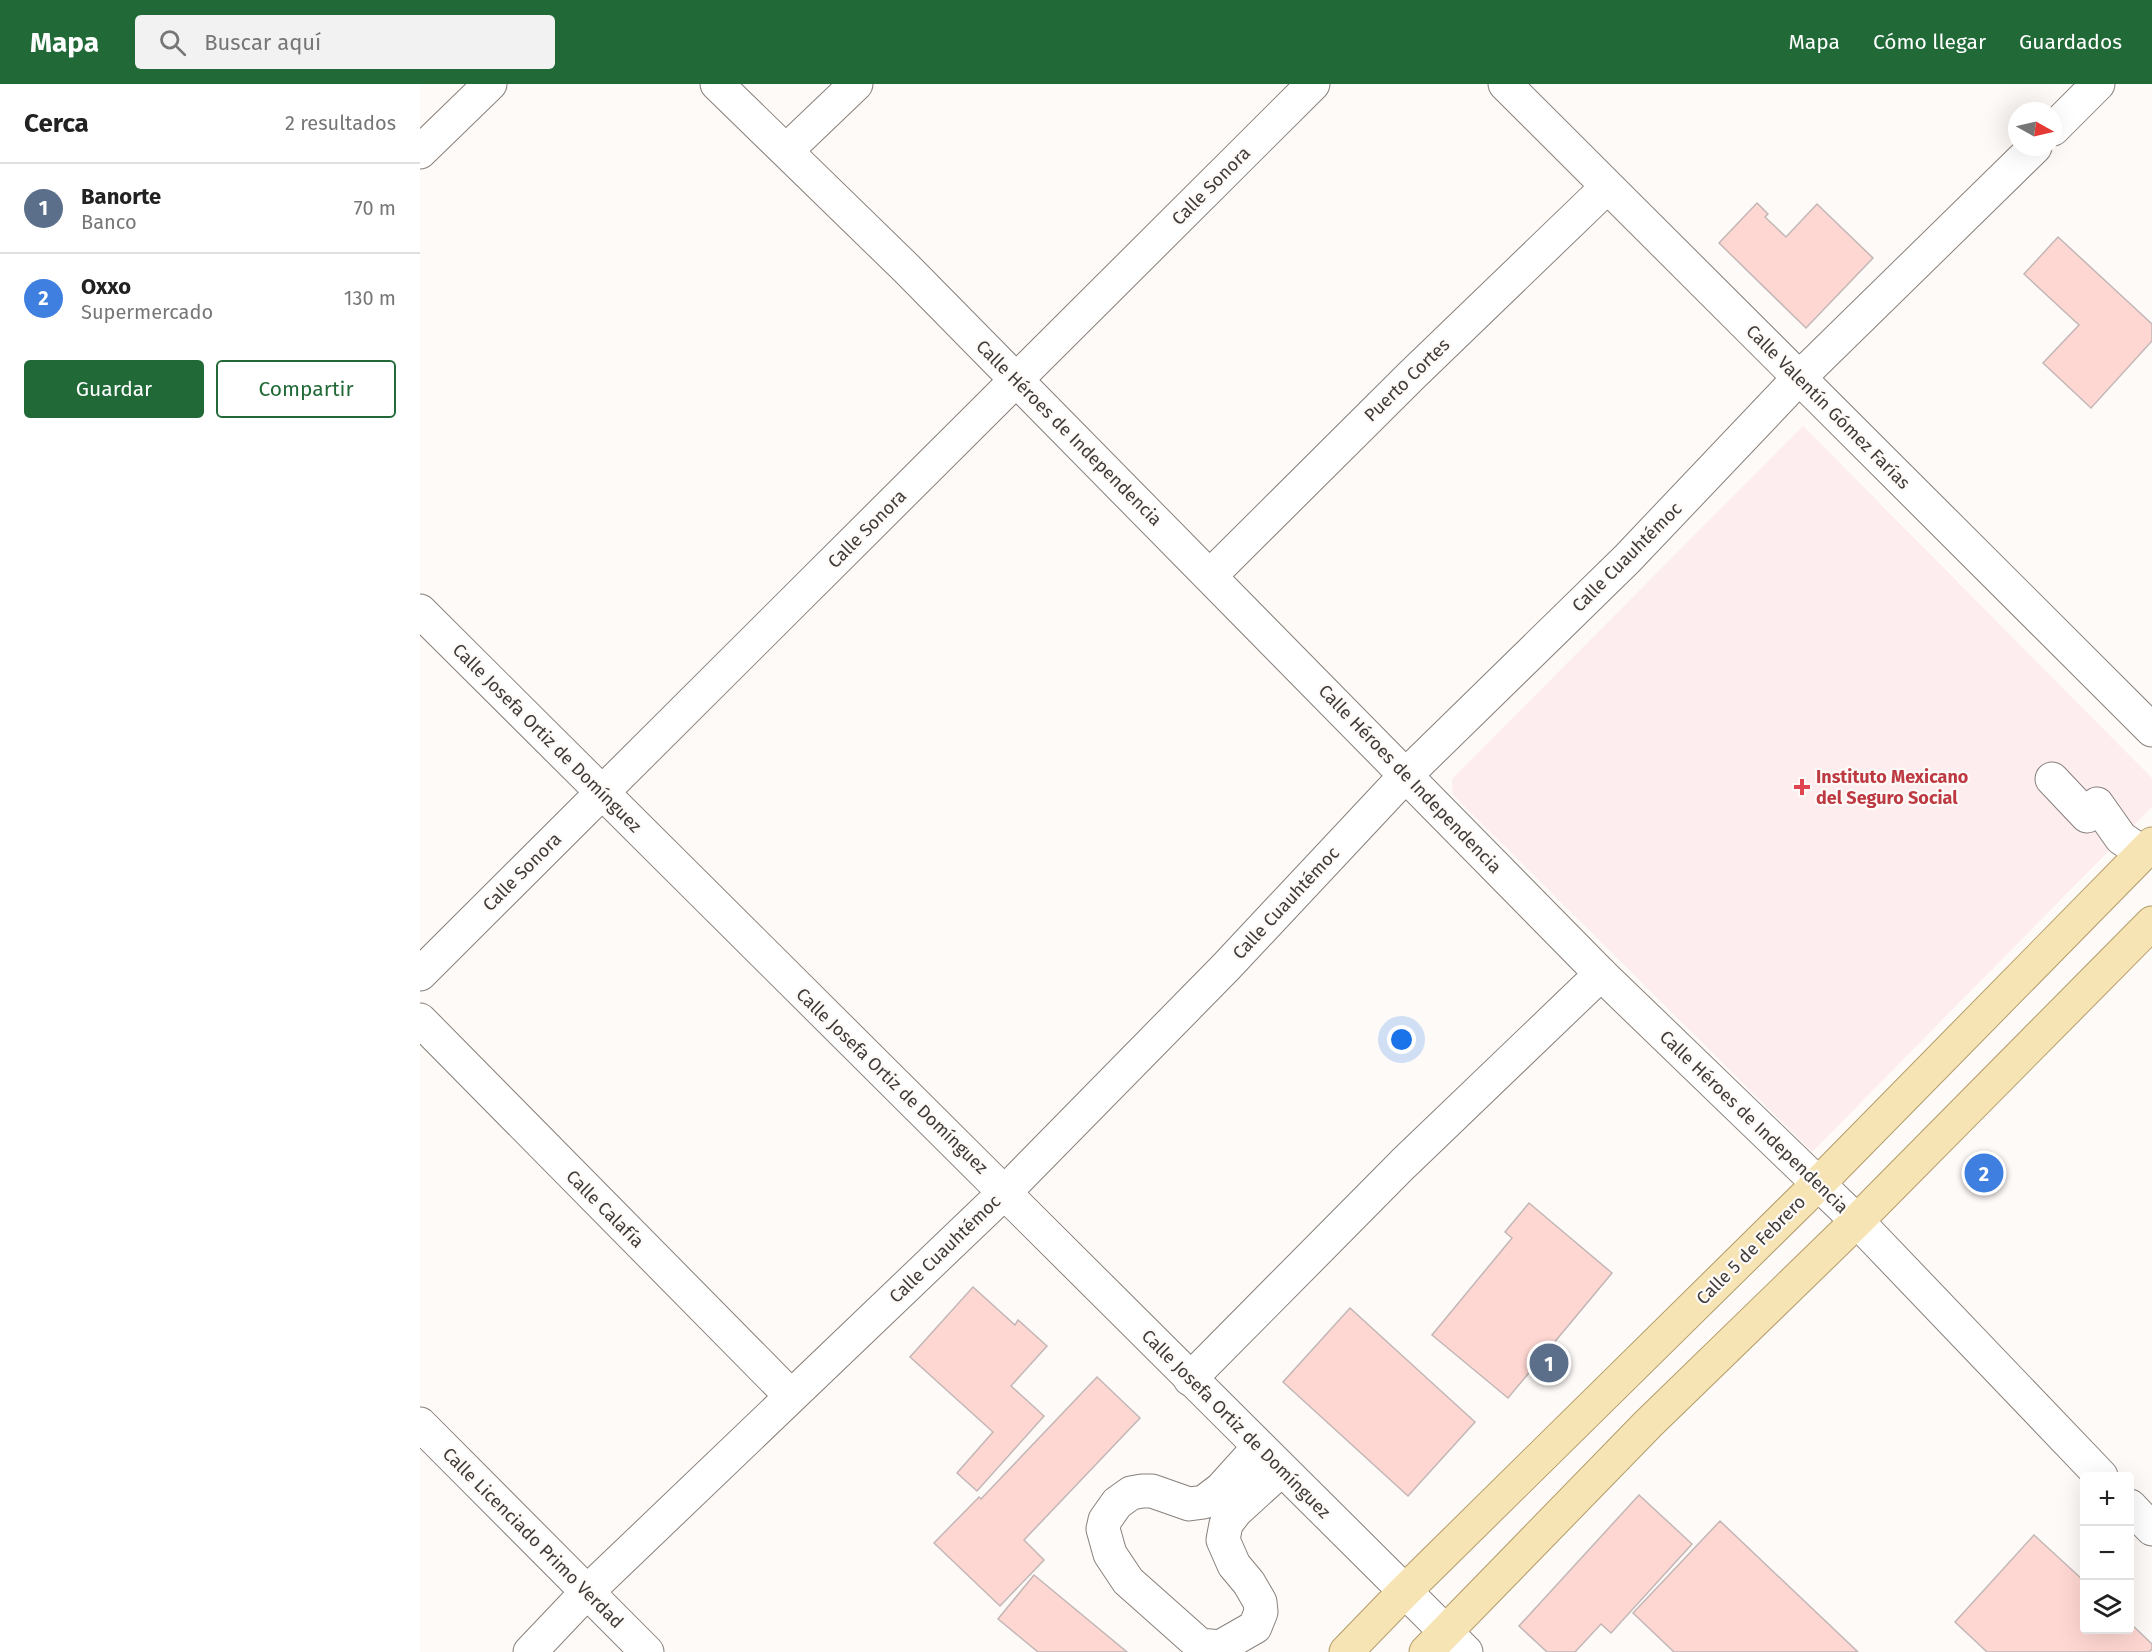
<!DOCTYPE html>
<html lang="es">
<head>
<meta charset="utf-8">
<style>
	:root { --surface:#fff; --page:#f2f2f2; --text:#222; --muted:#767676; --line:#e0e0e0; --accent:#216a38 }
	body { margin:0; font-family:"Fira Sans",sans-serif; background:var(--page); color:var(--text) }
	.controls { position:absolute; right:18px; bottom:18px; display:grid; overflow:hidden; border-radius:6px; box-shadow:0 6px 24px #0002 }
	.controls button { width:54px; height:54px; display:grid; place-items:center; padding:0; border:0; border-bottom:2px solid var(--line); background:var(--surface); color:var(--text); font:30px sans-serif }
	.compass { position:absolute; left:1588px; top:18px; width:54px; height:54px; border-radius:50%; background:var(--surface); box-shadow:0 6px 24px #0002; rotate:98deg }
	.you { position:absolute; left:982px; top:956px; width:21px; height:21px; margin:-15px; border:4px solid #fff; border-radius:50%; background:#1a73e8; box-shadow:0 0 0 9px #1a73e833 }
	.badge { display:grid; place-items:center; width:39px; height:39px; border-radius:50%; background:var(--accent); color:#fff; font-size:20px; font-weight:700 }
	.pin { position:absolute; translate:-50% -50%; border:3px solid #fff; box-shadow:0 2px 6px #0006 }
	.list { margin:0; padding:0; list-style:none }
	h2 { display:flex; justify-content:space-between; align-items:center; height:78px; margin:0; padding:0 24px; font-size:26px }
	h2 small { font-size:20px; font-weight:400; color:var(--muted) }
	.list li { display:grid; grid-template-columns:39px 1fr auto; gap:18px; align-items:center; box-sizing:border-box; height:90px; padding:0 24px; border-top:2px solid var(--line) }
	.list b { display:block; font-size:22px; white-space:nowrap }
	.list p { margin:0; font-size:20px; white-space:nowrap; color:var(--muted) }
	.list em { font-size:20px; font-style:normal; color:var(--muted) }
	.actions { display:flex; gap:12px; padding:18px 24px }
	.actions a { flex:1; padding:14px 0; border:2px solid var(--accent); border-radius:6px; text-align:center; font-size:21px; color:var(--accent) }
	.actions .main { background:var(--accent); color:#fff }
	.icon { flex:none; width:33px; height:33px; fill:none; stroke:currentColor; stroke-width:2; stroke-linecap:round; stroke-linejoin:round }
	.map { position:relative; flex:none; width:1732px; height:1568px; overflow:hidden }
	header { display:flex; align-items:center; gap:36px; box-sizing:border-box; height:84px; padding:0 30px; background:var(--accent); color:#fff }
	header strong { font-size:28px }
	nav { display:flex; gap:33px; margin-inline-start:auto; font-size:21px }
	.search { width:420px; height:54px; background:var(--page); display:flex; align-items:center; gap:15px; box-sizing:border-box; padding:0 21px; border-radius:6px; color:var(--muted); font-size:22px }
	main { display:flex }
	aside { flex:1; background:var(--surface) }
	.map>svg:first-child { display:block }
	.medical { fill:#fdedef }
	.building { fill:#ffd7d2; stroke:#c2b7b6; stroke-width:1.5 }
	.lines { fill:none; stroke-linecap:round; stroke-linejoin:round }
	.minor-casing { stroke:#88807b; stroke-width:35 }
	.major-casing { stroke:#b29d69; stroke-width:35 }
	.minor { stroke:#fff; stroke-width:33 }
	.major { stroke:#f7e4b5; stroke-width:33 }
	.health-dot { fill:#e0444e; stroke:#fefaf8; stroke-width:2 }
	.labels { text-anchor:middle; stroke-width:4.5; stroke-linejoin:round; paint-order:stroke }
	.street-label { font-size:18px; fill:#3e3b39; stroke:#fefaf8 }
	.health-label { font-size:18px; font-weight:bold; fill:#be3a42; stroke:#fefaf8; text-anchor:start }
</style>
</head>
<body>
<header>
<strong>Mapa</strong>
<div class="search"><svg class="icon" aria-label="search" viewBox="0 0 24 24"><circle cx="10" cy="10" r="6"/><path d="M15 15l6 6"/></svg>Buscar aquí</div>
<nav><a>Mapa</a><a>Cómo llegar</a><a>Guardados</a></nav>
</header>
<main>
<aside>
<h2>Cerca<small>2 resultados</small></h2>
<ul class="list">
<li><span class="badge" style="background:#5c6f8a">1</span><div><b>Banorte</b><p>Banco</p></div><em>70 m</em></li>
<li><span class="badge" style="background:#3f7fe0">2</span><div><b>Oxxo</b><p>Supermercado</p></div><em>130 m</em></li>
</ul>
<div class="actions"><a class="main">Guardar</a><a>Compartir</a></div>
</aside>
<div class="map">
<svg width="1732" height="1568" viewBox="0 0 1732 1568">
	<rect width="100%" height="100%" fill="#fefaf8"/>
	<!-- medical -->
	<path class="medical" d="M1383 342 1732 694V723L1392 1068 1033 711 1032 695Z"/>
	<!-- building -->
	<g class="building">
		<path d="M1337 119 1348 130 1345 133 1366 153 1397 120 1453 174 1386 244 1299 159Z"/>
		<path d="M1638 153 1732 240V257L1671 324 1623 279 1659 241 1604 190Z"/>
		<path d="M1109 1119 1192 1189 1088 1314 1012 1251 1092 1154 1085 1148Z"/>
		<path d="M553 1203 595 1241 598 1236 627 1262 591 1302 624 1332 557 1407 537 1389 573 1348 490 1273Z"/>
		<path d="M930 1224 1055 1338 988 1412 863 1298Z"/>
		<path d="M677 1293 720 1334 604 1456 624 1476 580 1522 514 1459 559 1413 561 1415Z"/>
		<path d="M1219 1411 1272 1460 1191 1549 1181 1540 1155 1568H1127L1099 1542Z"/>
		<path d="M1300 1437 1438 1568H1254L1213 1529Z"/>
		<path d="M1614 1451 1664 1497V1546H1710V1539L1732 1560V1565L1729 1568H1567L1535 1538Z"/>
		<path d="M614 1491 707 1568H618L578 1535Z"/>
	</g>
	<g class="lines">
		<defs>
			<g id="minor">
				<path d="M297 0 487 185 1181 890 1437 1137 1681 1392"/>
				<path d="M1085 0 1732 646"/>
				<path d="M1633 45 1678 0"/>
				<path d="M367 66 436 0"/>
				<path d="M0 68 70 0"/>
				<path d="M791 491 991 292 1187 103"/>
				<path d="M0 527 1046 1568"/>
				<path d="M1632 695 1667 732 1677 720 1701 754 1723 769"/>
				<path d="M0 890 893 0"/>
				<path d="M0 936 371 1312"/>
				<path d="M770 1295 983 1080 1181 890"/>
				<path d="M0 1340 227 1568"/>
				<path d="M839 1363 801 1405 784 1418 769 1420 732 1407H722L711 1409 697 1419 685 1436 683 1445 690 1470 708 1497 780 1561 800 1563 835 1543 841 1528 840 1518 829 1499 814 1481 803 1456 806 1440 816 1427 861 1386"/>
				<path d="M1710 1422 1732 1445"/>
				<path d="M110 1568 167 1508 585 1108 806 883 986 691 1207 475 1379 294 1615 63"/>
			</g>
			<g id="major">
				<path d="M926 1568 984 1508 1399 1099 1732 760"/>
				<path d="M1006 1568 1228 1340 1437 1137 1732 839"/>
			</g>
		</defs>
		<!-- minor casing -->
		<use href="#minor" class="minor-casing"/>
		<!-- major casing -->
		<use href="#major" class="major-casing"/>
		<!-- minor -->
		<use href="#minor" class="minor"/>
		<!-- major -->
		<use href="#major" class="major"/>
	</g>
	<!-- markers -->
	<path class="health-dot" d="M1379 694h6v6h6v6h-6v6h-6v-6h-6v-6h6z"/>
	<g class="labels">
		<!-- street labels -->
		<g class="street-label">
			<text transform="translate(791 102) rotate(-45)" y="6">Calle Sonora</text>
			<text transform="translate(987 296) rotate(-44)" y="6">Puerto Cortes</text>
			<text transform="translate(1408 323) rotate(45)" y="6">Calle Valentín Gómez Farías</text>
			<text transform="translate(649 349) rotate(45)" y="6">Calle Héroes de Independencia</text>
			<text transform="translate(447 445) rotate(-45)" y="6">Calle Sonora</text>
			<text transform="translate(1207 473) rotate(-45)" y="6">Calle Cuauhtémoc</text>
			<text transform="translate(127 654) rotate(45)" y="6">Calle Josefa Ortiz de Domínguez</text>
			<text transform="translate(990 695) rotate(46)" y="6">Calle Héroes de Independencia</text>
			<text transform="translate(102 788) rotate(-45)" y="6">Calle Sonora</text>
			<text transform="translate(866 819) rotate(-47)" y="6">Calle Cuauhtémoc</text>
			<text transform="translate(472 997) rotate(44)" y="6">Calle Josefa Ortiz de Domínguez</text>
			<text transform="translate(1334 1038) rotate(44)" y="6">Calle Héroes de Independencia</text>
			<text transform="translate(185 1125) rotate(45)" y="6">Calle Calafía</text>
			<text transform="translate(525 1165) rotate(-44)" y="6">Calle Cuauhtémoc</text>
			<text transform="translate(1331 1166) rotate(-45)" y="6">Calle 5 de Febrero</text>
			<text transform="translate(816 1340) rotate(45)" y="6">Calle Josefa Ortiz de Domínguez</text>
			<text transform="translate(113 1454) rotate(45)" y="6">Calle Licenciado Primo Verdad</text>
		</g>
		<!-- health labels -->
		<g class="health-label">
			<text x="1396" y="699">Instituto Mexicano<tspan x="1396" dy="21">del Seguro Social</tspan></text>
		</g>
	</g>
</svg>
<div class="controls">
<button>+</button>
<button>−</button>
<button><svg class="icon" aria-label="layers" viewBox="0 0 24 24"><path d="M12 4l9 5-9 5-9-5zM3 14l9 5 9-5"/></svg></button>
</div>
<svg class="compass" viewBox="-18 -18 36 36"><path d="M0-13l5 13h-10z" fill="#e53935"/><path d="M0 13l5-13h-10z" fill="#767676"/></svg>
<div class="you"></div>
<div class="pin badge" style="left:1129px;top:1279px;background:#5c6f8a">1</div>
<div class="pin badge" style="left:1564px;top:1089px;background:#3f7fe0">2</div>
</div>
</main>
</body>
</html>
